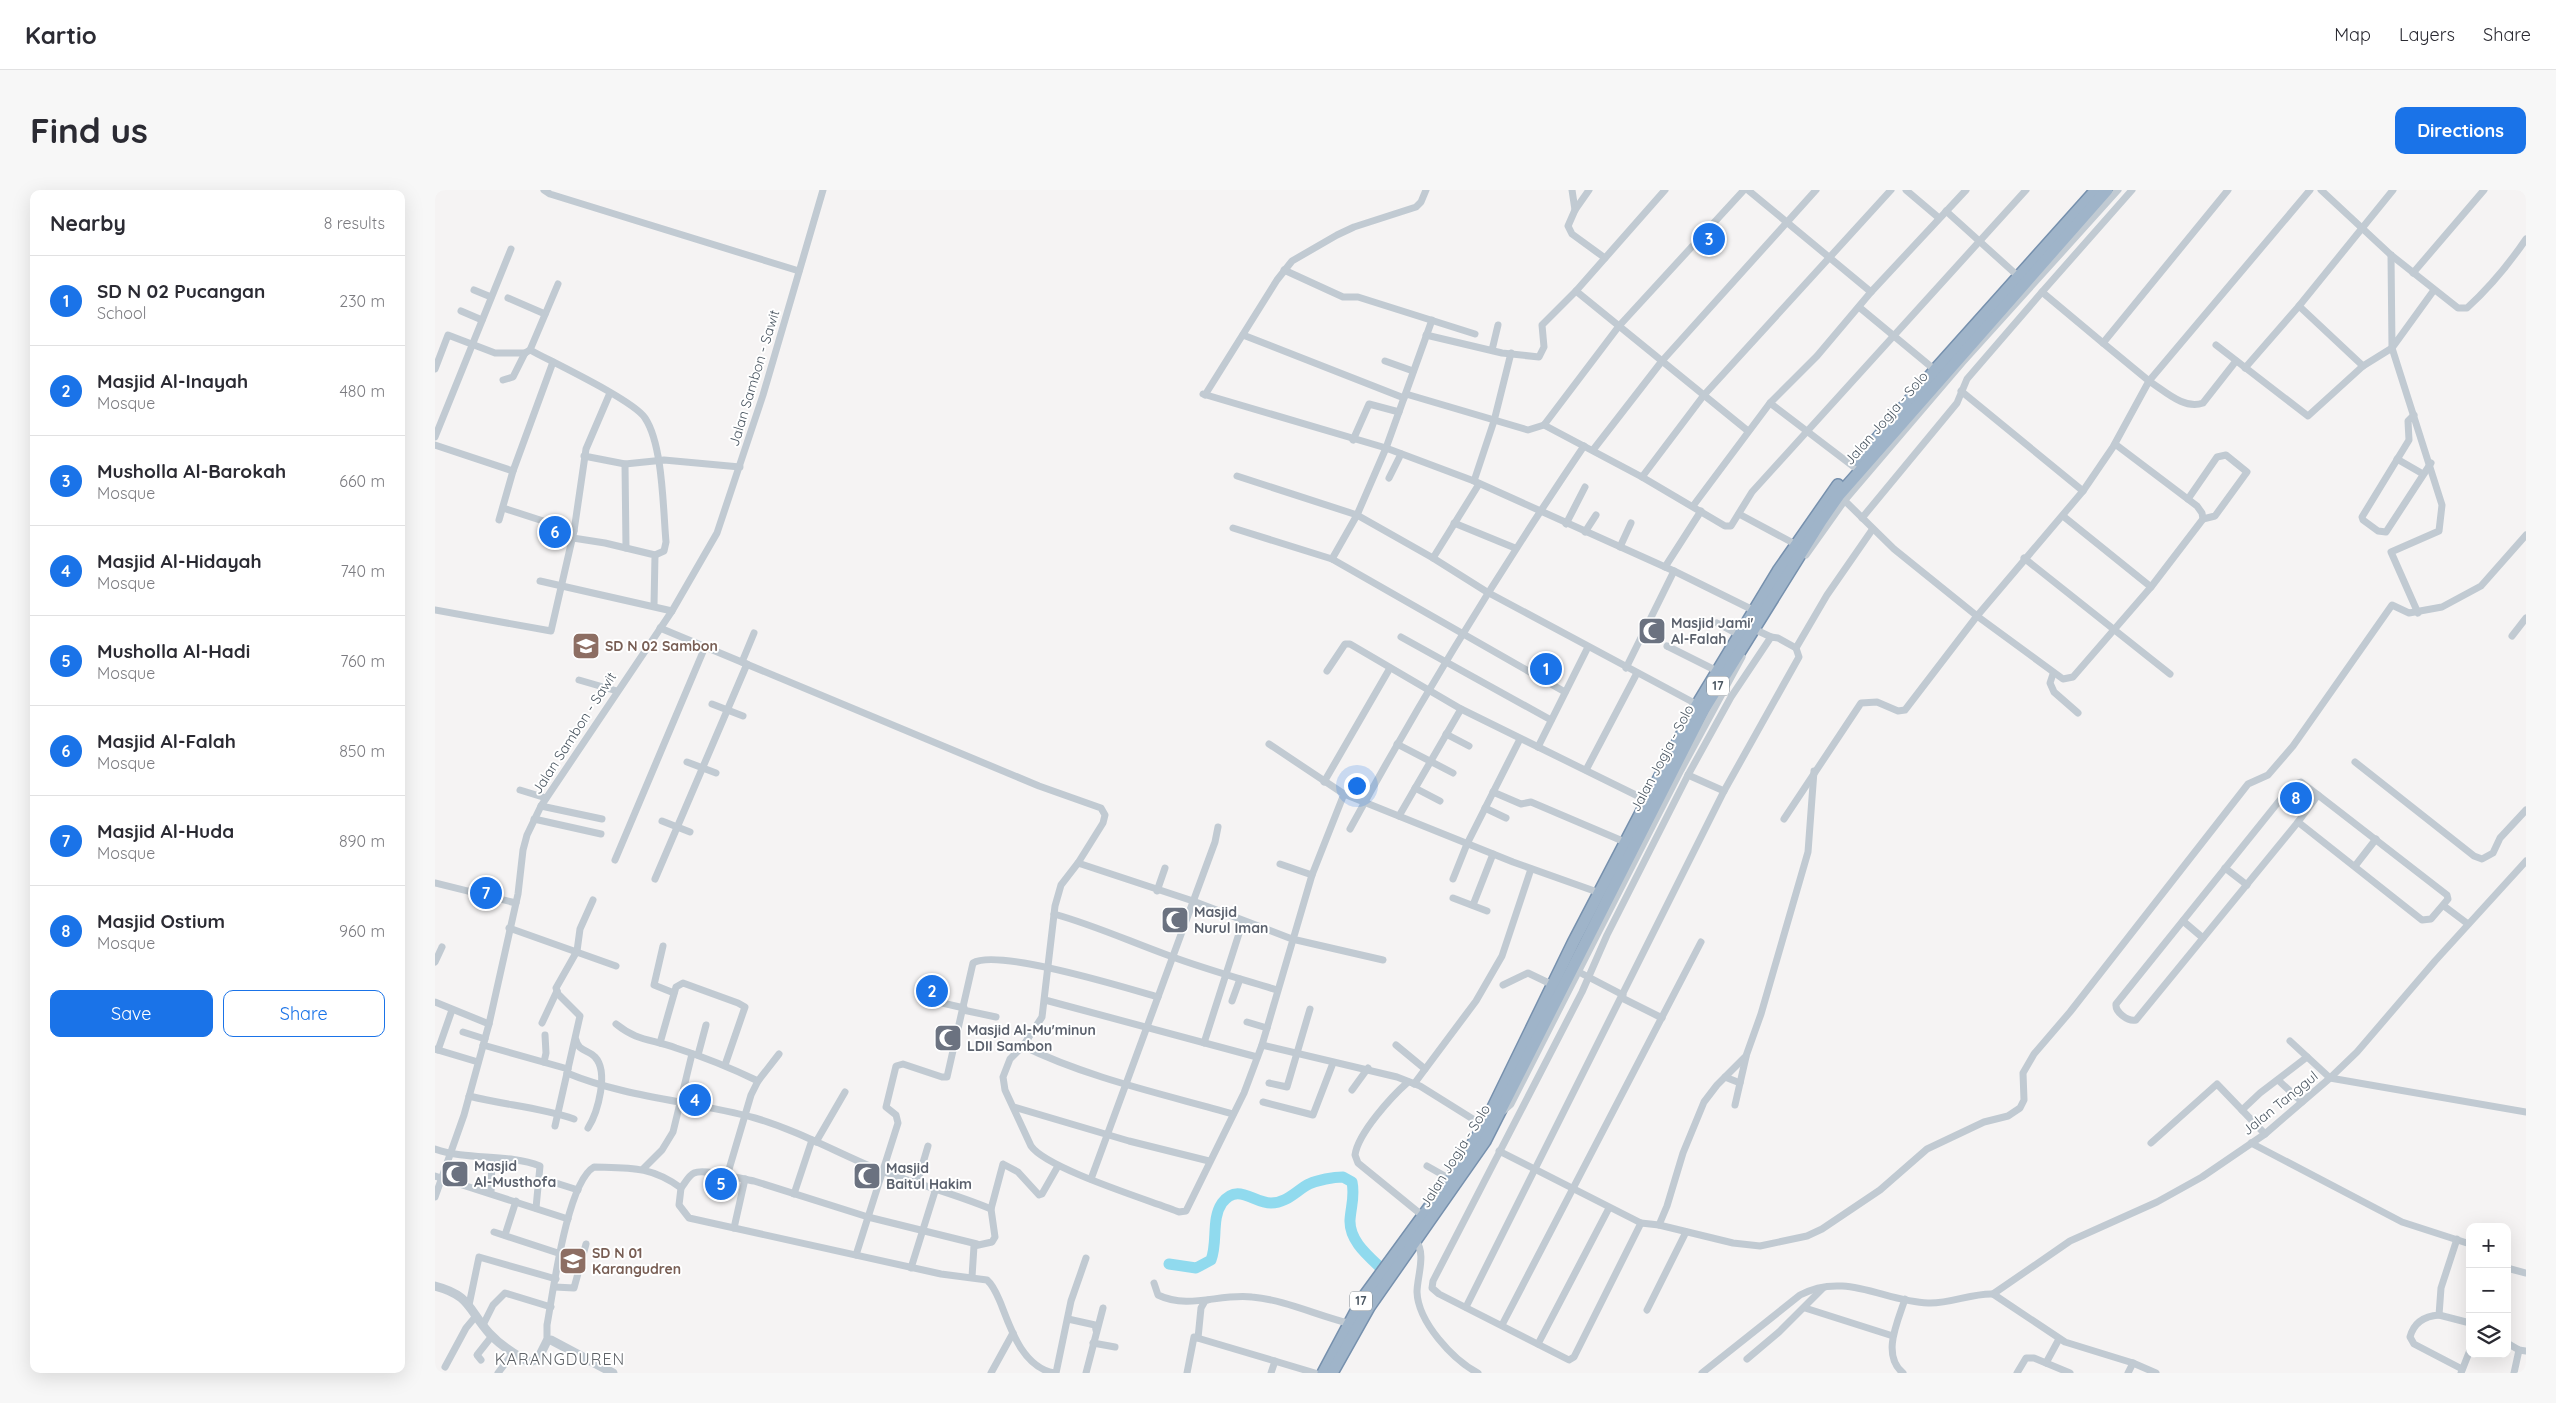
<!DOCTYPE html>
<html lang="en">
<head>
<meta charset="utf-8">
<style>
	:root { --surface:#fff; --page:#f7f7f7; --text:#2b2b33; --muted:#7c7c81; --line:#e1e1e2; --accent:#1a73e8 }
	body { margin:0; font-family:Quicksand,sans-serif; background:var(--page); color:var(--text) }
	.controls { position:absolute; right:15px; bottom:15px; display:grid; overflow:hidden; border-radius:10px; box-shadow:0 5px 20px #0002 }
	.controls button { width:45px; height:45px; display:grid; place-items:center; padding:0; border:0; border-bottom:1px solid var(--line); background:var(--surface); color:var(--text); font:25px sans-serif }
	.you { position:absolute; left:921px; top:595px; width:18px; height:18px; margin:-12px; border:4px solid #fff; border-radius:50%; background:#1a73e8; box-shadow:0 0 0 8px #1a73e833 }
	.badge { display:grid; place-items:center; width:32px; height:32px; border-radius:50%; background:var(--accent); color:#fff; font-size:16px; font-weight:700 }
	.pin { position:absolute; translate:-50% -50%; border:2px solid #fff; box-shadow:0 1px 5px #0006 }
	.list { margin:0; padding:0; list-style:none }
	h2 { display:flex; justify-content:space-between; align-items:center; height:65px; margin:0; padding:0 20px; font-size:21px }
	h2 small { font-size:16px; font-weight:400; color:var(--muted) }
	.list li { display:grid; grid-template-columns:32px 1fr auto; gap:15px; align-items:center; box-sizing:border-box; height:90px; padding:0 20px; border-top:1px solid var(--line) }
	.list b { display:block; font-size:19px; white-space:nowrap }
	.list p { margin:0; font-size:16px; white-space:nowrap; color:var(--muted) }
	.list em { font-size:16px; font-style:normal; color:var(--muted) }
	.actions { display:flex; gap:10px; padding:15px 20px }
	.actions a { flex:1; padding:11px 0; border:1px solid var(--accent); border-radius:10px; text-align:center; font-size:18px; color:var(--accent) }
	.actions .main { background:var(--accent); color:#fff }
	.icon { flex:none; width:28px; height:28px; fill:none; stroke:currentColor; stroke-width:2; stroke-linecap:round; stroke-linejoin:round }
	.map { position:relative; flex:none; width:2091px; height:1183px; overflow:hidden; border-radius:10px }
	header { display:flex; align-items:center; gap:30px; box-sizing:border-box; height:70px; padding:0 25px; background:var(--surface); border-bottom:1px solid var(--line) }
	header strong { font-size:24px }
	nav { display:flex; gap:28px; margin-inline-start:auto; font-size:18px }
	.intro { display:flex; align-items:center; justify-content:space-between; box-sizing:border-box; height:120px; padding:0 30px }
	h1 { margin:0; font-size:35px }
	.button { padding:12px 22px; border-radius:10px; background:var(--accent); color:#fff; font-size:18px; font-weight:700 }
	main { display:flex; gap:30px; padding:0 30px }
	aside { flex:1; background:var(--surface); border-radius:10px; box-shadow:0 5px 20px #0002 }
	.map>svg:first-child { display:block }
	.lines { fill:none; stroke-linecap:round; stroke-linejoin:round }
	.river { stroke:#90daee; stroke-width:11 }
	.trunk-casing { stroke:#7690ad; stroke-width:14 }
	.minor { stroke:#c1cad2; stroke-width:7 }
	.tertiary { stroke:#c1cad2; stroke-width:9 }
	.trunk { stroke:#9fb4c9; stroke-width:11 }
	.labels { text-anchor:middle; stroke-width:4; stroke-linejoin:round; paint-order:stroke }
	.shield { fill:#fff; stroke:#808990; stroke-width:1 }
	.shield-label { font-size:12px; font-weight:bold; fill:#4a5661 }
	.street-label { font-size:14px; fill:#4a5661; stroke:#fff }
	.worship-label { font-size:14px; font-weight:bold; fill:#5b616d; stroke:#fff; text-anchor:start }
	.education-label { font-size:14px; font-weight:bold; fill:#785e54; stroke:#fff; text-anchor:start }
	.quarter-label { font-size:16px; letter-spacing:1px; fill:#5f6368; stroke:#fff }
</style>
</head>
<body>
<header>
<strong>Kartio</strong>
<nav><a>Map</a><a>Layers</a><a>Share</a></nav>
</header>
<div class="intro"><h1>Find us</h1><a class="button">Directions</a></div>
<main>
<aside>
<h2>Nearby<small>8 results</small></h2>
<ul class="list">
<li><span class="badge">1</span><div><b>SD N 02 Pucangan</b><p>School</p></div><em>230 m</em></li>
<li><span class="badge">2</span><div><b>Masjid Al-Inayah</b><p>Mosque</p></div><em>480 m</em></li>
<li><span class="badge">3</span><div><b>Musholla Al-Barokah</b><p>Mosque</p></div><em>660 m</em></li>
<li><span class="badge">4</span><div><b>Masjid Al-Hidayah</b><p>Mosque</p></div><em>740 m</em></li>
<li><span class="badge">5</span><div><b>Musholla Al-Hadi</b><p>Mosque</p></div><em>760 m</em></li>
<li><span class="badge">6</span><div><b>Masjid Al-Falah</b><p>Mosque</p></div><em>850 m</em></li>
<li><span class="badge">7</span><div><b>Masjid Al-Huda</b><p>Mosque</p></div><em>890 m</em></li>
<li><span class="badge">8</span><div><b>Masjid Ostium</b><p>Mosque</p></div><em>960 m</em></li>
</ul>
<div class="actions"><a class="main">Save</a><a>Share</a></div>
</aside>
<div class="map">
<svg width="2091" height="1183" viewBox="0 0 2091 1183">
	<rect width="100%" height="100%" fill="#f5f3f3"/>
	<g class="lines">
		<!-- river -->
		<path class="river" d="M734 1074 761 1078 776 1070C783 1052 776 1029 787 1013 803 992 818 1013 836 1013 852 1013 862 1000 874 994 883 990 898 987 908 987L917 992C920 1006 916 1016 915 1030 914 1054 939 1070 954 1086"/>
		<defs>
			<g id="trunk">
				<path d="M1423 271 1500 180 1661 0"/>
				<path d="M888 1183 928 1108 1015 989 1049 936 1138 753 1262 515 1343 381 1403 295"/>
				<path d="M897 1183 934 1117 1050 951 1269 519 1386 331 1404 305 1672 0"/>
			</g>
		</defs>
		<!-- trunk casing -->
		<use href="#trunk" class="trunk-casing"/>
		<!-- minor -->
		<g class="minor">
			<path d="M109 0 115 4 364 81"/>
			<path d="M1137 0 1140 20"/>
			<path d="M1154 0 1140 20 1133 36 1137 44 1170 68"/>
			<path d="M1313 0 1436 102"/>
			<path d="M1471 0 1504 28"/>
			<path d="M1886 0 1956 65 2023 118H2032C2054 98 2074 74 2091 49"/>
			<path d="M1511 21 1584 87"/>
			<path d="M1956 65 1957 158 1999 100"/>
			<path d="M849 80 908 107H923L1040 144"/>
			<path d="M1978 83 2049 0"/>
			<path d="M39 100 56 107"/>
			<path d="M1141 101 1313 241"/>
			<path d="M73 108 110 124"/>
			<path d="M1864 116 1928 176"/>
			<path d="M1424 117 1500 180"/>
			<path d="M26 121 47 130"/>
			<path d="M808 145 969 208"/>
			<path d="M991 145 1067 163 1104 167 1109 157 1107 135 1141 101 1230 0"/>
			<path d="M1668 153 1607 102 1697 0"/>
			<path d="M1781 155 1873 226 1928 176 1957 158 2007 315 2004 341 1956 362 1983 423"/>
			<path d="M95 160C117 172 198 210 210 228 228 255 228 319 231 352L229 361 220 365"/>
			<path d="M1057 160 1063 135"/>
			<path d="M950 171 978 181"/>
			<path d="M1801 171 1768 213C1749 220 1730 201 1714 191L1875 0"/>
			<path d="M1810 178 1864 116 1958 0"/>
			<path d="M0 179 13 145 60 163H90"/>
			<path d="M68 190 78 187 90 163 95 160 123 94"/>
			<path d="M768 204 951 258 1039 291 1239 381 1318 420"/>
			<path d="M971 204 1093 240 1109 235 1184 136 1309 0"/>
			<path d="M770 205 842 90 857 71 902 45 919 37 981 17 986 12 991 0"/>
			<path d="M1335 213 1419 277"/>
			<path d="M1979 225 1973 231 1974 250 1927 327 1928 330 1943 341 1951 342 1996 273"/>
			<path d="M1109 235 1207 287 1290 336H1296L1317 302 1591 0"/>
			<path d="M0 247 76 59"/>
			<path d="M918 250 934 214 964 222"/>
			<path d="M0 255 78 281"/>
			<path d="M1158 260 1227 171 1381 0"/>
			<path d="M149 266 190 274 229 270 305 277"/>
			<path d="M1962 269 1988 284"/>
			<path d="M190 274 191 358"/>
			<path d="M802 286 922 325 998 368 1052 402 1265 516"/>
			<path d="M1207 287 1269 205 1456 0"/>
			<path d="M954 288 966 264"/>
			<path d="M1039 291 1059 231 1076 163"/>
			<path d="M1648 301 1678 257 1714 191 1668 153 1793 0"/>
			<path d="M1407 308 1459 359 1542 426 1648 301 1526 201"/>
			<path d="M1753 309 1782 267 1791 265 1812 282 1780 326 1768 329"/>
			<path d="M1258 316 1335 213 1382 166 1436 102 1531 0"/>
			<path d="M68 318 139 341"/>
			<path d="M1304 324 1360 354"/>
			<path d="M1628 326 1716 397"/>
			<path d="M1427 328 1522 213 1532 189 1607 102"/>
			<path d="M64 330 78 281 118 172"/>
			<path d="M1019 333 1080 358"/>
			<path d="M1131 334 1150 297"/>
			<path d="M798 338 897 369 1130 502"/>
			<path d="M1150 342 1161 325"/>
			<path d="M138 348 170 353 220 365 219 416"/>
			<path d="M1185 357 1196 333"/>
			<path d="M1371 365 1410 310 1527 173 1683 0"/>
			<path d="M998 368 1044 294"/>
			<path d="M1589 368 1735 484"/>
			<path d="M897 369 922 325 951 258 997 130"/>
			<path d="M1230 377 1266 321"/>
			<path d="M105 391 237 421"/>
			<path d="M0 420 116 441 139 341 151 259 175 203"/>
			<path d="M1282 433 1304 445"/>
			<path d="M225 438 604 596 666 618 670 625 668 633 643 673"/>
			<path d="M1319 439 1336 447"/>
			<path d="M2077 446 2091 428"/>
			<path d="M966 447 1116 530"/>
			<path d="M1232 456 1282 481"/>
			<path d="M307 472 319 443"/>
			<path d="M1191 478 1239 381"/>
			<path d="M892 481 910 454H915L1026 519 1215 612"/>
			<path d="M1618 484 1615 493 1619 502 1643 523"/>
			<path d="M144 490 182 501"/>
			<path d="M277 514 308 526"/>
			<path d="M1011 544 1034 556"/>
			<path d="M834 554 909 604 1078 672 1165 703"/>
			<path d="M962 554 1018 583"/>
			<path d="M1103 557 1153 457"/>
			<path d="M252 572 281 583"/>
			<path d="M1920 572 2039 666 2047 669 2058 663 2065 648 2091 620"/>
			<path d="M1151 580 1202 483"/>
			<path d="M1253 585 1289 601"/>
			<path d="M889 592 955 478"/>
			<path d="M980 598 1005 611"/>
			<path d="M85 600 111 608"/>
			<path d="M1058 602 1086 614 1096 612 1190 652"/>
			<path d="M909 604 877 685 827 855 809 903 751 1021 744 1022C714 1010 612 979 596 956L570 900 568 887 575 869 588 856 607 827 620 716 626 695 643 673 758 711 857 749 948 770"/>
			<path d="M1883 605 2012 705 2013 709 1996 729 1987 730 1863 632Z"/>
			<path d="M106 616 167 629"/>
			<path d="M1050 618 1071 628"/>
			<path d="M964 626 1026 519"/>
			<path d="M99 629 166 644"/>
			<path d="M1349 629 1426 513 1442 512 1463 521 1470 520 1542 426 1628 489 1638 487 1716 397 1768 329 1767 323 1762 316 1680 254"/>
			<path d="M227 631 255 642"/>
			<path d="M1863 632 1701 830C1693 832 1680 822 1681 814L1857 595 1866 592 1883 605"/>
			<path d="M915 639C987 507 1065 380 1149 256"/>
			<path d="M180 670 270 457"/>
			<path d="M845 674 877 685"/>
			<path d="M1920 676 1941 649"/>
			<path d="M1790 678 1812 695"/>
			<path d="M220 689 312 474"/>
			<path d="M1018 689 1032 654 1085 549"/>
			<path d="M0 693 81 713"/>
			<path d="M722 701 730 678"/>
			<path d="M1018 708 1052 721"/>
			<path d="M1038 715 1058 664"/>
			<path d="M2009 716 2033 734"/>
			<path d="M619 724C659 735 696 752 735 766 770 779 806 789 842 800"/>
			<path d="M1748 731 1768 748"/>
			<path d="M74 738 181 776"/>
			<path d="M228 756 219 795 239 803"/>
			<path d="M0 772 7 757"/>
			<path d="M1140 780 1188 805"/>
			<path d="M1068 795 1093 783 1118 795"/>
			<path d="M1187 808 1227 828"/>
			<path d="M490 809 529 818"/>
			<path d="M610 810 822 867"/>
			<path d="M797 811 805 789"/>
			<path d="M0 812 54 834"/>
			<path d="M528 820 561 827"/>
			<path d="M812 832 832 838"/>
			<path d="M107 833 122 801"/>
			<path d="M181 834C202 851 216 849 241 858 269 867 296 878 323 891"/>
			<path d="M28 842 50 849"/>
			<path d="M141 850C143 861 154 860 160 867 174 882 163 922 153 938"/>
			<path d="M1855 851 1895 888 2091 922"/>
			<path d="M225 853 241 797 248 793 303 813 310 817 290 875"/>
			<path d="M769 853 808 731"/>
			<path d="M48 855 133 879"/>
			<path d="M827 855 962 887 985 896 1049 936"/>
			<path d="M961 855 990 879"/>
			<path d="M588 856C653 888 728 904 798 924"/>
			<path d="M0 859 43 872"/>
			<path d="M3 860 17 820"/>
			<path d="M263 865 271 835"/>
			<path d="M109 872 111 863 110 845"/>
			<path d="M132 883C192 908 258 911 320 928 361 940 399 961 439 978 477 993 518 1003 556 1019"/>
			<path d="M1290 887 1305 893"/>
			<path d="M1843 890 1867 912"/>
			<path d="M973 892C957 906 923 943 920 965L923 973 988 1026"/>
			<path d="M834 893 852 897 875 819"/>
			<path d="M979 894 1041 811 1067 766 1096 679"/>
			<path d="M917 900 933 878"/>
			<path d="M34 906C69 915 104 917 139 929"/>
			<path d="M828 912 878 925 898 873"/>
			<path d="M1300 915 1311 867"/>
			<path d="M579 917 694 951 774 971"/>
			<path d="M1807 920 1825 903 1872 867"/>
			<path d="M1068 921 1076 914 1246 580 1307 467"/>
			<path d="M120 936 145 826 123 804 121 798 142 761 145 739 158 710"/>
			<path d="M381 952 410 902"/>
			<path d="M1716 953 1782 894 1830 944"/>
			<path d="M1816 953 1967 1032 2035 1054"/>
			<path d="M0 959C33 971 72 963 105 976L101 1018"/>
			<path d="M1064 961 1206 1033 1139 1167 1134 1170 1004 1104 997 1098 998 1091 1147 802 1172 745 1253 585 1296 507 1336 447 1343 448 1361 458"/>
			<path d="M992 976 1015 989"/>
			<path d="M208 979 227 960 238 942 257 864"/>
			<path d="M0 986 133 1029"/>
			<path d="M292 986 316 905 323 891 344 864"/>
			<path d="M105 988 143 1000"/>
			<path d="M656 989 780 652 783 637"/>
			<path d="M482 993 493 956"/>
			<path d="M246 998C250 993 254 985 259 983 270 978 306 989 319 991L433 1027 542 1054"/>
			<path d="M56 1002 57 968"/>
			<path d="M359 1004 377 950"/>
			<path d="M0 1007 29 925 54 834 83 704 88 660 92 645 106 616 237 421 282 343 328 205 388 0"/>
			<path d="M1206 1033 1224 1035 1232 1016 1248 963 1269 912 1282 895 1311 866 1326 824 1373 662 1379 581"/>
			<path d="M1224 1035 1298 1053 1325 1056 1372 1046 1387 1039 1445 1000 1492 959 1549 932 1573 926 1585 918 1589 910 1588 883 1599 864 1635 822 1813 594 1833 585 1858 556 1957 415 1974 423 2007 417 2046 396 2091 345"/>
			<path d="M299 1038 310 989"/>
			<path d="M59 1042 126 1064"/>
			<path d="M70 1045 81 1011"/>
			<path d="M2022 1049 2006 1098 2004 1125C1990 1126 1979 1132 1975 1147L1979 1154 2027 1179"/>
			<path d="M980 1050C992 1062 982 1087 982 1102 983 1132 1018 1170 1043 1183"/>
			<path d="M421 1065 463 933 461 925 451 917 461 876 468 874 507 887H512L538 773C562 758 692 798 723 807"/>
			<path d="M476 1078 501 998"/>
			<path d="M2072 1078 2091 1083"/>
			<path d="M537 1087 539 1056 557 1052 560 1047 556 1019 568 974 583 982 604 1005 607 1004 623 976"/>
			<path d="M719 1093 723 1105C754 1120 785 1103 817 1107 850 1110 881 1125 913 1133"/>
			<path d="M120 1097 139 1098 151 1054"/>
			<path d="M1558 1104 1635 1051 1722 1012 1767 987 1830 944 1895 888 1922 862 2000 771 2091 671"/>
			<path d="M34 1115 44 1067 121 1089"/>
			<path d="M1031 1117 1289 601 1364 467 1361 458 1392 405 1437 340"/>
			<path d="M1370 1118 1458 1146"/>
			<path d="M1212 1120 1251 1042"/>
			<path d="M2004 1125 2035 1133"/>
			<path d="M633 1129 660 1135 661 1140"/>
			<path d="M48 1135 58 1115 70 1103 116 1117"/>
			<path d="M1067 1135 1266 752"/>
			<path d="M763 1148 766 1118 770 1111 773 1110"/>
			<path d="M112 1151V1135C118 1103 132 992 159 977 195 978 216 976 246 998L244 1015 254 1028 506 1084 552 1090C559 1096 562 1105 566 1114 576 1140 588 1177 619 1183"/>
			<path d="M658 1153 680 1157"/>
			<path d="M2072 1153 2084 1160 2091 1161"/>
			<path d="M1103 1154 1174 1018"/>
			<path d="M1312 1169 1344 1142 1388 1098"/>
			<path d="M46 1170 42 1165 57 1146"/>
			<path d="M1611 1173 1624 1149"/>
			<path d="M10 1177 31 1138 41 1126"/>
			<path d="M63 1183 78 1163"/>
			<path d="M556 1183 578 1143"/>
			<path d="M621 1183 636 1111 651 1068"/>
			<path d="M651 1183 668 1118"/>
			<path d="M752 1183 759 1147 880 1183"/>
			<path d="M836 1183 840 1171"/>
			<path d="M1267 1183 1365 1105C1410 1081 1450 1112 1493 1113 1515 1114 1537 1103 1558 1104L1630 1152 1698 1173 1721 1183"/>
			<path d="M1468 1183C1446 1165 1463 1131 1470 1109"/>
			<path d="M1582 1183 1591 1168H1599L1635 1183"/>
			<path d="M1693 1183 1698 1173"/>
			<path d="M2026 1183 2035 1160"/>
			<path d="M2079 1183 2084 1160"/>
		</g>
		<!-- tertiary -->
		<path class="tertiary" d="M0 1096C35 1105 33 1119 54 1143 64 1154 76 1162 88 1169L94 1172 103 1169 112 1151 116 1150 178 1183"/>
		<!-- trunk -->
		<use href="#trunk" class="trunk"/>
	</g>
	<!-- icons -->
	<defs>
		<symbol id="mosque-square" viewBox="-11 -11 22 22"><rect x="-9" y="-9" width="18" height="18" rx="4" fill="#6b7280" stroke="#fff"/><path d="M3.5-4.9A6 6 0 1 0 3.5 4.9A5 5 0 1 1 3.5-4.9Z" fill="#fff"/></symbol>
		<symbol id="school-square" viewBox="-11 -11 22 22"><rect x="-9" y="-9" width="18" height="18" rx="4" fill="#8d6e63" stroke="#fff"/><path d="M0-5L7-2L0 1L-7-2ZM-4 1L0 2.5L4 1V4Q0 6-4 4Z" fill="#fff"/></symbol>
	</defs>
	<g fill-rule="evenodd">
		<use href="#mosque-square" x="1201" y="425" width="32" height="32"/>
		<use href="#school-square" x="135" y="440" width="32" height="32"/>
		<use href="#mosque-square" x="724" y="714" width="32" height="32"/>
		<use href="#mosque-square" x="497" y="832" width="32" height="32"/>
		<use href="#mosque-square" x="4" y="968" width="32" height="32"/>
		<use href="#mosque-square" x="416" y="970" width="32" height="32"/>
		<use href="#school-square" x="122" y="1055" width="32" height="32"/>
	</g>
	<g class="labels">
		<!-- shield labels -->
		<g class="shield">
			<rect x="1272" y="486.5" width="22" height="19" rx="4"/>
			<rect x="915" y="1101.5" width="22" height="19" rx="4"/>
		</g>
		<g class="shield-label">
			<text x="1283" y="500">17</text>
			<text x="926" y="1115">17</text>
		</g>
		<!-- street labels -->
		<g class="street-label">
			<text transform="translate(319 188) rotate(-73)" y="5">Jalan Sambon - Sawit</text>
			<text transform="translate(1451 228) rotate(-49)" y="5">Jalan Jogja - Solo</text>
			<text transform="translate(139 543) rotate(-57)" y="5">Jalan Sambon - Sawit</text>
			<text transform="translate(1227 568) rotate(-62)" y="5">Jalan Jogja - Solo</text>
			<text transform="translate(1845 913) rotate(-39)" y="5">Jalan Tanggul</text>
			<text transform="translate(1020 966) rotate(-58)" y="5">Jalan Jogja - Solo</text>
		</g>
		<!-- worship labels -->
		<g class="worship-label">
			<text x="1236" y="438">Masjid Jami'<tspan x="1236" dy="16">Al-Falah</tspan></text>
			<text x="759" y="727">Masjid<tspan x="759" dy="16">Nurul Iman</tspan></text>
			<text x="532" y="845">Masjid Al-Mu'minun<tspan x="532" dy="16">LDII Sambon</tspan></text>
			<text x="39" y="981">Masjid<tspan x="39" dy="16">Al-Musthofa</tspan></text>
			<text x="451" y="983">Masjid<tspan x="451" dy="16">Baitul Hakim</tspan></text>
		</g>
		<!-- education labels -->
		<g class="education-label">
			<text x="170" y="461">SD N 02 Sambon</text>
			<text x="157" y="1068">SD N 01<tspan x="157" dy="16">Karangudren</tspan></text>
		</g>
		<!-- quarter labels -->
		<g class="quarter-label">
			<text x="125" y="1175">KARANGDUREN</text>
		</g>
	</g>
</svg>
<div class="controls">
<button>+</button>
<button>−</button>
<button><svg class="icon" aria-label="layers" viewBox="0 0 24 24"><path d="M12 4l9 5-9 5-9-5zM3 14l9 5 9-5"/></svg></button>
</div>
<div class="you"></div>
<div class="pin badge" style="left:1111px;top:479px">1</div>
<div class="pin badge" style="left:497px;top:801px">2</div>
<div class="pin badge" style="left:1274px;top:49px">3</div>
<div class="pin badge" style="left:260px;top:910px">4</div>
<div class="pin badge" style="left:286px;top:994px">5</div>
<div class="pin badge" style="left:120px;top:342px">6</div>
<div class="pin badge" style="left:51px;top:703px">7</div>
<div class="pin badge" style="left:1861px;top:608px">8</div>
</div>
</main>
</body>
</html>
